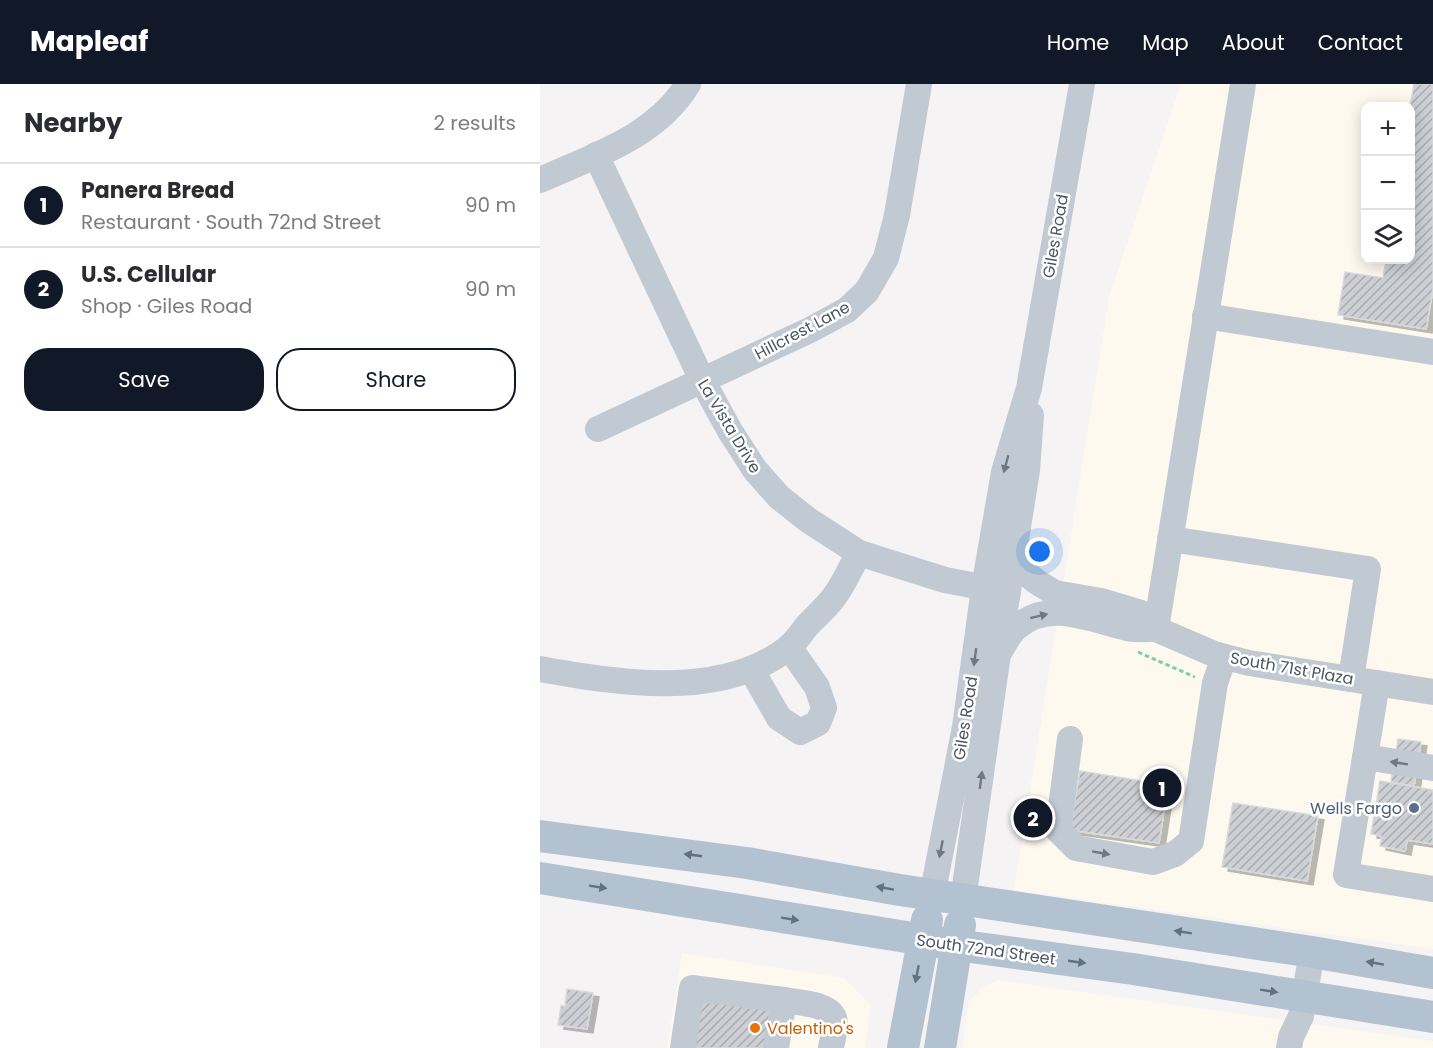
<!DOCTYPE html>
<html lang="en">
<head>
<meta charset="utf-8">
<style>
	:root { --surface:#fff; --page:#f2f2f3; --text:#2b2b33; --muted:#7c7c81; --line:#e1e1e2; --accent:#111827 }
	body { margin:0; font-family:Poppins,sans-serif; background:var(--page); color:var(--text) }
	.controls { position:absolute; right:18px; top:18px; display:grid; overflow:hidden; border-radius:12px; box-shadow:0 3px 15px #0003 }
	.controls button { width:54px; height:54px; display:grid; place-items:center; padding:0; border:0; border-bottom:2px solid var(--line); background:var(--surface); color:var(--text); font:30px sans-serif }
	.you { position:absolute; left:500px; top:468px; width:21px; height:21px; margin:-15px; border:4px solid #fff; border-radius:50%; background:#1a73e8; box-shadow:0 0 0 9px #1a73e833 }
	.badge { display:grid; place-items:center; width:39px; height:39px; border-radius:50%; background:var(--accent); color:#fff; font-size:20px; font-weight:700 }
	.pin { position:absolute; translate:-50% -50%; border:3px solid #fff; box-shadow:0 2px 6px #0006 }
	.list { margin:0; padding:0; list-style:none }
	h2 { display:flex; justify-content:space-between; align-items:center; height:78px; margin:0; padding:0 24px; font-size:26px }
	h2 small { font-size:20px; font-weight:400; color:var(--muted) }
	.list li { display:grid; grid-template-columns:39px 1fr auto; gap:18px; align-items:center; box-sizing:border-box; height:84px; padding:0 24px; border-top:2px solid var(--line) }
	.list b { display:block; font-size:22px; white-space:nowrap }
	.list p { margin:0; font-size:20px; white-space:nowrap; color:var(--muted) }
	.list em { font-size:20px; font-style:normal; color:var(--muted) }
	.actions { display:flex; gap:12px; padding:18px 24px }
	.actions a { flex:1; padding:14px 0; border:2px solid var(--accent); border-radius:24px; text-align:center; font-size:21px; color:var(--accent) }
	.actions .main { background:var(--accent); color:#fff }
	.icon { flex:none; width:33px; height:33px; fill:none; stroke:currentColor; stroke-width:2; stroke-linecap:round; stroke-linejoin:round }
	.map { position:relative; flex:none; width:893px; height:964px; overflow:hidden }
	header { display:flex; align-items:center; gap:36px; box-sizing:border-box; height:84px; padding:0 30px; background:var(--accent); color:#fff }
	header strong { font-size:28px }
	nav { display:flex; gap:33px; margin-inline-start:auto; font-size:21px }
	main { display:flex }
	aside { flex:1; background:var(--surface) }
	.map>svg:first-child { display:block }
	.commercial { fill:#fdf9ef; fill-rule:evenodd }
	.building { fill:url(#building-hatch); stroke:#d7d9de; stroke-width:1.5; filter:url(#shadow) }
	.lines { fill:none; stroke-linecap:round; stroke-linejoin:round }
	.path { stroke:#7ad0a6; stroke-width:3; stroke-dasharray:4.5 3; stroke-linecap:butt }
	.minor { stroke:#c1cad2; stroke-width:26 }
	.major { stroke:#b3c2d1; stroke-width:32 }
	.oneway { fill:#6e7983 }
	.oneway2 { fill:#64717d }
	.service-dot { fill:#5c6f8a; stroke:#fff; stroke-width:2 }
	.food-dot { fill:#e8710a; stroke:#fff; stroke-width:2 }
	.labels { text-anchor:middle; stroke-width:5; stroke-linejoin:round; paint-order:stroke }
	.street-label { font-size:16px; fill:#4a5661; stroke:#fff }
	.service-label { font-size:16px; fill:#4e5e75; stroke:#fff; text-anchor:end }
	.food-label { font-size:16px; fill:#c56008; stroke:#fff; text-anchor:start }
</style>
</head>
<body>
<header>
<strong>Mapleaf</strong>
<nav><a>Home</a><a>Map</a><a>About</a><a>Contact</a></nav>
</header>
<main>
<aside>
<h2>Nearby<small>2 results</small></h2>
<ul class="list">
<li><span class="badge">1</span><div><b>Panera Bread</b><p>Restaurant · South 72nd Street</p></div><em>90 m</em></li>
<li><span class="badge">2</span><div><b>U.S. Cellular</b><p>Shop · Giles Road</p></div><em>90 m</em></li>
</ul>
<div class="actions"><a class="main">Save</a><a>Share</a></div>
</aside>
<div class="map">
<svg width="893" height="964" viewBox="0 0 893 964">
	<defs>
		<pattern id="building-hatch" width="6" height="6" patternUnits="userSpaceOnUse" patternTransform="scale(1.5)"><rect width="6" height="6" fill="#cdcfd5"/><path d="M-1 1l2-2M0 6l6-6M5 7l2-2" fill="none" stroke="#a8abb0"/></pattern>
		<filter id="shadow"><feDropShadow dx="6" dy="4" stdDeviation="0" flood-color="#0004"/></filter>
	</defs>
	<rect width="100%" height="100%" fill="#f5f3f3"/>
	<!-- commercial -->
	<g class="commercial">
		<path d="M641 0H893V865L474 806 569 213ZM826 22H870V176H826Z"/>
		<path d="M142 869 304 894 331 921 325 964H127Z"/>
		<path d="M458 896 893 957V964H422L429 917 439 908V905Z"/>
	</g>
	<!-- building -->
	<g class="building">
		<path d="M874 0H893V205L886 245 798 231 805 188 843 194 846 176H870V22Z"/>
		<path d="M858 655 881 658 874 702 851 698Z"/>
		<path d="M540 687 628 701 619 759 530 746Z"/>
		<path d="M840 697 893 706V760L867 756 865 767 840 762 842 752 831 750Z"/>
		<path d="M693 719 778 732 767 797 682 783Z"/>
		<path d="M27 905 53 909 47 945 18 941 21 922H25Z"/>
		<path d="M160 916 231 926 225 964H153Z"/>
	</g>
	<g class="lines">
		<!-- path -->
		<path class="path" d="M598 568 655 593"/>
		<!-- minor -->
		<g class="minor">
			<path d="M56 71 162 296 190 347 215 386 239 413 268 436 319 469 405 496 468 508"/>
			<path d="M0 96C53 72 116 53 148 0"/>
			<path d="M665 232 893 268"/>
			<path d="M58 345 270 246 307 226 327 207 346 174 357 131 379 0"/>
			<path d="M630 455 828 485 811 595"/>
			<path d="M474 470 483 487 497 498 515 509 561 517 601 529 616 545 674 570 709 579 893 608"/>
			<path d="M616 545 703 0"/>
			<path d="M460 567C465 559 469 550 476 544 509 514 551 536 587 544 596 546 607 545 616 545"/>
			<path d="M0 585C78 599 181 616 248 564 255 558 261 550 266 543 275 533 286 524 294 513 304 500 311 483 319 469"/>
			<path d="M211 585 239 634 260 648 278 639 284 624 277 603 249 563"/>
			<path d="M837 599 806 791 893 805"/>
			<path d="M530 655 518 746 536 764 613 778 635 770 651 757 675 599 684 573"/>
			<path d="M825 673 893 684"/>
			<path d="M392 812 425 643 444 504 464 388 489 304 542 0"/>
			<path d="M423 816 458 570 487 386 491 331"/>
			<path d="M244 916C259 919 295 919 295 940 295 948 292 957 291 964"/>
			<path d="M143 964 152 904 244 916 236 964"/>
			<path d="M749 964 751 953 761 932 772 868"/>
		</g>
		<!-- major -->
		<g class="major">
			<path d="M0 752 207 779 360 806 772 868 893 889"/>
			<path d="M0 794 416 861 593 885 893 933"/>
			<path d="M363 964 387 836"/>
			<path d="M400 964 420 841"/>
		</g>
	</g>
	<!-- one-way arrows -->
	<defs><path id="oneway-solid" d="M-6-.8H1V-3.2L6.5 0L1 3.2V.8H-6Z" transform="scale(1.5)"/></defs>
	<g class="oneway">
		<use href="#oneway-solid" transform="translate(466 380) rotate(105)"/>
		<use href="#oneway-solid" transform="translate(499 532) rotate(-14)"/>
		<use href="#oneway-solid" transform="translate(435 573) rotate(98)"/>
		<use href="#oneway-solid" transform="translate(859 679) rotate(-171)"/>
		<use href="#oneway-solid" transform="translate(441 696) rotate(-82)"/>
		<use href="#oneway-solid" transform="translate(401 765) rotate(101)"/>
		<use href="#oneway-solid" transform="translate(561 769) rotate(10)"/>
	</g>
	<g class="oneway2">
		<use href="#oneway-solid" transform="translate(153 771) rotate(-172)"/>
		<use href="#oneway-solid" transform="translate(58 803) rotate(9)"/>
		<use href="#oneway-solid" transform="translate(345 804) rotate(-170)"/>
		<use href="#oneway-solid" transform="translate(250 835) rotate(9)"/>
		<use href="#oneway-solid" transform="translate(643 848) rotate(-171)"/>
		<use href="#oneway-solid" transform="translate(537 878) rotate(8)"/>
		<use href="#oneway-solid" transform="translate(835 879) rotate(-170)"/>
		<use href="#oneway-solid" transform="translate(377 890) rotate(101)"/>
		<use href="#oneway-solid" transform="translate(729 907) rotate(9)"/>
	</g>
	<!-- markers -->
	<circle class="service-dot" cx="874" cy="724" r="6"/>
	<circle class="food-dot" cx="215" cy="944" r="6"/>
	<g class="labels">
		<!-- street labels -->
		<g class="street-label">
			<text transform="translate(515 152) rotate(-80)" y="6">Giles Road</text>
			<text transform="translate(262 246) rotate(-28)" y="6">Hillcrest Lane</text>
			<text transform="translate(190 342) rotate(59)" y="6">La Vista Drive</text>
			<text transform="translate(752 584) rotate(10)" y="6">South 71st Plaza</text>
			<text transform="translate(425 634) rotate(-81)" y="6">Giles Road</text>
			<text transform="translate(446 865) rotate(8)" y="6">South 72nd Street</text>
		</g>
		<!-- service labels -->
		<g class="service-label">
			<text x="862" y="730">Wells Fargo</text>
		</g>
		<!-- food labels -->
		<g class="food-label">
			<text x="227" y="950">Valentino's</text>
		</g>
	</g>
</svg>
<div class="controls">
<button>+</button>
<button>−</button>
<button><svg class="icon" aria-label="layers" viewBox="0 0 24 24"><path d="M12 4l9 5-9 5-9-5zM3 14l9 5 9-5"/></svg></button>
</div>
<div class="you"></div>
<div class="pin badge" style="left:622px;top:704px">1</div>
<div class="pin badge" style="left:493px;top:734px">2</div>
</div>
</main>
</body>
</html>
